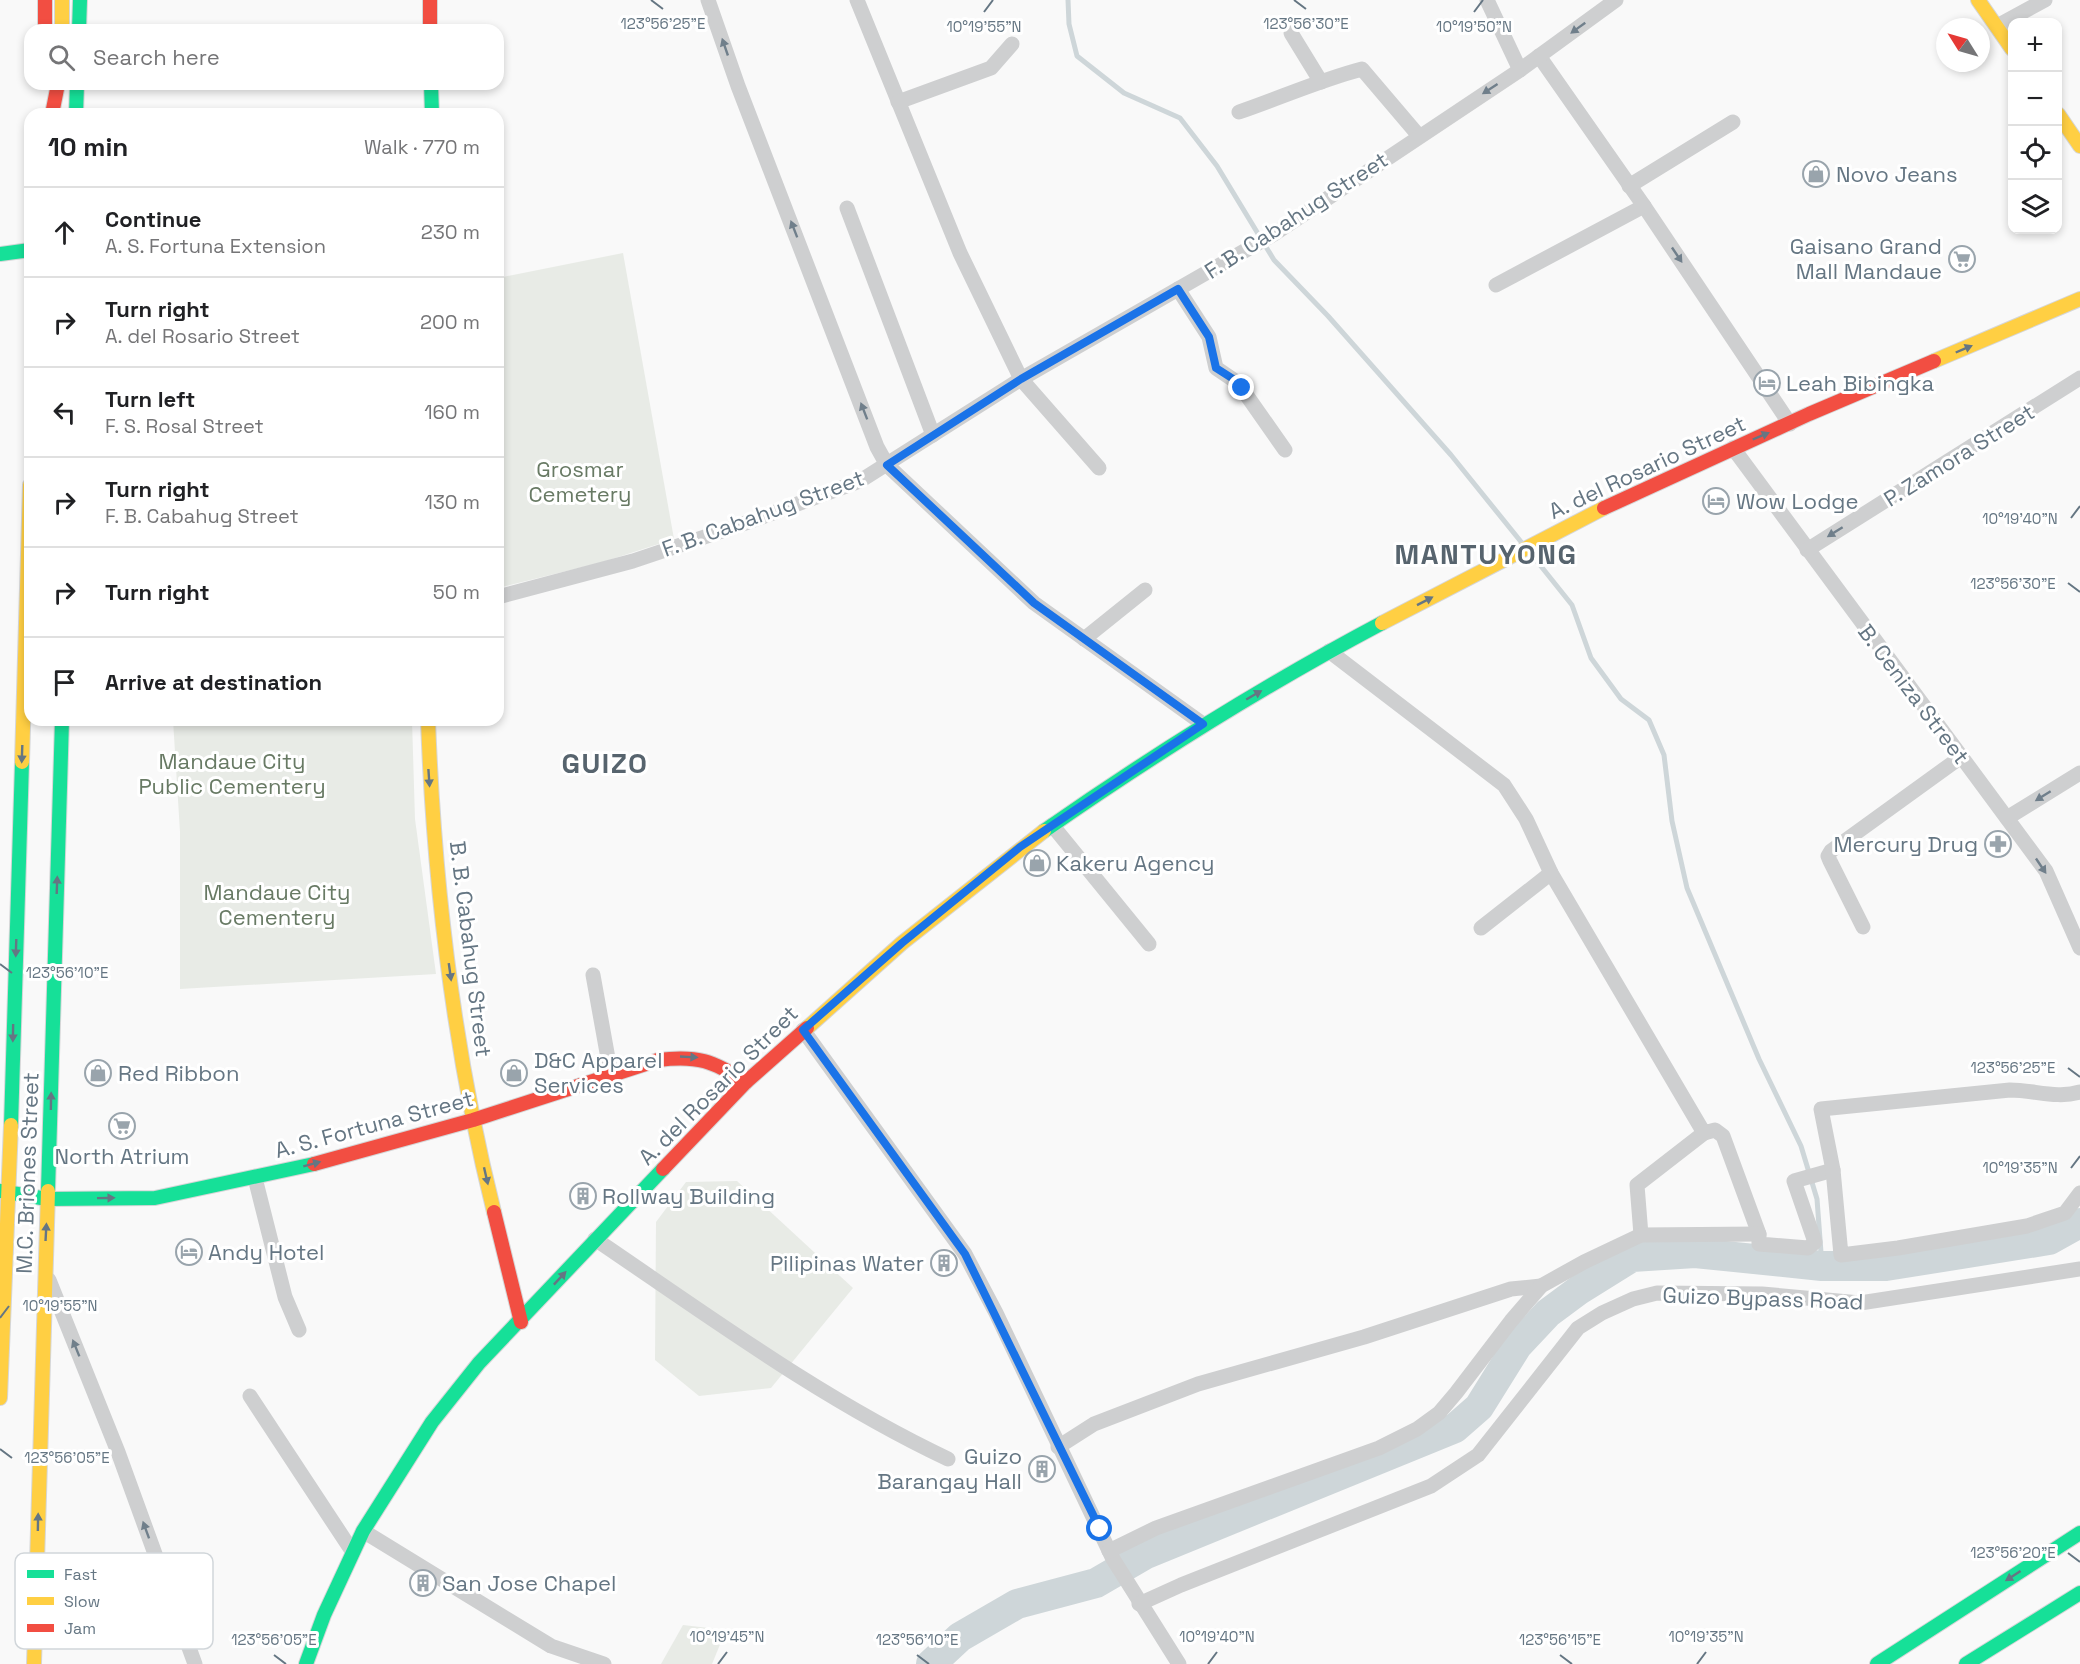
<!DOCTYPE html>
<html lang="en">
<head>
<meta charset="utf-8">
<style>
	:root { --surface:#fff; --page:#f6f6f6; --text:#202124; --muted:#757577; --line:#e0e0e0 }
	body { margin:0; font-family:"Space Grotesk",sans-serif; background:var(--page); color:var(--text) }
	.controls { position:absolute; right:18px; top:18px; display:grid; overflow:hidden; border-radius:12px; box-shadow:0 3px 9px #0003 }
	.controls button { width:54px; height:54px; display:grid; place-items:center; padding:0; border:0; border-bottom:2px solid var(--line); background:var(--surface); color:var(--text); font:30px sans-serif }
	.compass { position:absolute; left:1936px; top:18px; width:54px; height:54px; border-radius:50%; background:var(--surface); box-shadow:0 3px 9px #0003; rotate:307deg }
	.stop { position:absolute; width:18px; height:18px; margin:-14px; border:4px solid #1a73e8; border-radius:50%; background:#fff }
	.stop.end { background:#1a73e8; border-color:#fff; box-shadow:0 2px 6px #0008 }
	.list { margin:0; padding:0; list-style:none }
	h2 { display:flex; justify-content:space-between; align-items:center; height:78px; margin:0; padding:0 24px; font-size:26px }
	h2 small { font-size:20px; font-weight:400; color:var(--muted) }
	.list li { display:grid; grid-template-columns:39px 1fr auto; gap:18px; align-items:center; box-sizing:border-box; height:90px; padding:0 24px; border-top:2px solid var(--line) }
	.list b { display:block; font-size:22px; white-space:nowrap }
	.list p { margin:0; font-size:20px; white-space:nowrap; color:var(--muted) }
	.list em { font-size:20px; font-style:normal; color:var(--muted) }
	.icon { flex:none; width:33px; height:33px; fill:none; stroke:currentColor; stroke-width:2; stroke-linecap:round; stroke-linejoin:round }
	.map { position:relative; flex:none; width:2080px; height:1664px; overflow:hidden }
	.search { position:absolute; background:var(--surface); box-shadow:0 3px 9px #0003; left:24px; top:24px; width:480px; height:66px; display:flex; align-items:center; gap:15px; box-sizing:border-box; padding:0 21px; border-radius:18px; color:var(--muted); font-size:22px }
	.panel { position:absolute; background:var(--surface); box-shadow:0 3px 9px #0003; left:24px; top:108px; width:480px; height:618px; border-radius:18px }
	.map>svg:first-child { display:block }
	.green { fill:#e8ebe6 }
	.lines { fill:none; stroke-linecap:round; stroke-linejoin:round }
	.stream { stroke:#ced6d9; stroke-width:5 }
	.river { stroke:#ced6d9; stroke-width:30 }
	.fast-casing { stroke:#d5d6d7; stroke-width:16 }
	.slow-casing { stroke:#d5d6d7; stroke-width:16 }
	.jam-casing { stroke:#d5d6d7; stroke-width:16 }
	.street { stroke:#cecfd0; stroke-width:15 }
	.fast { stroke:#16e098; stroke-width:14 }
	.slow { stroke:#ffcf43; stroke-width:14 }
	.jam { stroke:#f24e42; stroke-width:14 }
	.oneway { fill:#707f8b }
	.oneway2 { fill:#657683 }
	.route { stroke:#1a73e8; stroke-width:8 }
	.ticks { fill:none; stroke:#657683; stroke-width:2 }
	.labels { text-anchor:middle; stroke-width:6; stroke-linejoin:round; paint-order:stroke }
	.poi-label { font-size:22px; fill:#657683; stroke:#fff; text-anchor:start }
	.street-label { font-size:22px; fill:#657683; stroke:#fff }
	.park-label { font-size:22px; fill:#687a64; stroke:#fff }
	.district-label { font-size:28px; font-weight:bold; letter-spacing:1.5px; fill:#57646e; stroke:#fff }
	.key { fill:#fff; stroke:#d1d6da; stroke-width:1.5 }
	.key-label { font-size:16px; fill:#657683 }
	.ticks-label { font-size:15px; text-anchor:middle; fill:#657683; stroke:#fff; stroke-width:6; stroke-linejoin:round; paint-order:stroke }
</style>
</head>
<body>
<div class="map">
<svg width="2080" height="1664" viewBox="0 0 2080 1664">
	<rect width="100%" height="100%" fill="#f9f9f9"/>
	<!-- green -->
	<g class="green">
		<path d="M623 253 674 539 603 562 498 588V278Z"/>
		<path d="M173 720H412L415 819 436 974 180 989V832Z"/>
		<path d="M737 1181 853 1288 771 1388 699 1396 655 1360 656 1222 686 1182Z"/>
		<path d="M683 1625 726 1630 712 1664H661Z"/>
	</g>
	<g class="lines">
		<!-- stream -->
		<g class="stream">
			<path d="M1068 0 1069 24 1077 56 1124 93 1180 118 1217 166 1274 260 1328 316 1451 455 1522 543"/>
			<path d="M1528 550 1572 605 1591 658 1621 699 1649 720 1664 755 1672 821 1687 888 1759 1059 1801 1146 1817 1199 1822 1266"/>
		</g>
		<!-- river -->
		<path class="river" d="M931 1664 960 1637 1017 1604 1096 1583 1146 1554 1455 1428 1479 1407 1517 1346 1548 1313 1579 1290 1632 1257 1695 1253 1822 1266H1886L2049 1240 2080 1223"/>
		<defs>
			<g id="fast">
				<path d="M79 30 80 0"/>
				<path d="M431 84 432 114"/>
				<path d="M76 114 77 84"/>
				<path d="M0 254 30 250"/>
				<path d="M1044 831C1153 755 1265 685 1382 623"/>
				<path d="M11 1125 22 762"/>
				<path d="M0 1191 47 1199 155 1198 314 1164"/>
				<path d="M48 1191 62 720"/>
				<path d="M306 1664 324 1615 363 1531 432 1422 479 1363 663 1169"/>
				<path d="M1877 1664 2080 1533"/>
				<path d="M1966 1664 2080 1593"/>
			</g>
			<g id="slow">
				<path d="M62 0V30"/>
				<path d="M1978 0 2012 49"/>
				<path d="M2058 114 2080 146"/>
				<path d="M1934 361 2080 299"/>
				<path d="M1382 623 1604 508"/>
				<path d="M428 720C434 885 454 1052 494 1212"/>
				<path d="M22 762 30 485"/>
				<path d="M807 1028 902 943 1044 831"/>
				<path d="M0 1398 11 1125"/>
				<path d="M34 1664 48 1191"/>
			</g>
			<g id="jam">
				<path d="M45 0V30"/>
				<path d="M430 0V30"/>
				<path d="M52 114 58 84"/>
				<path d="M1604 508 1809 414 1934 361"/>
				<path d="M314 1164 473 1120 658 1060C698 1055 713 1061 746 1082"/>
				<path d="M663 1169 746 1082 807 1028"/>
				<path d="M494 1212 521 1322"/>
			</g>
		</defs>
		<!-- fast casing -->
		<use href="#fast" class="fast-casing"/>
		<!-- slow casing -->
		<use href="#slow" class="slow-casing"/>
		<!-- jam casing -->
		<use href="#jam" class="jam-casing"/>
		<!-- street -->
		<g class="street">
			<path d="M708 0 738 86 877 447 887 465 1034 603 1203 724"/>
			<path d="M857 0 960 253 1021 379 1099 468"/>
			<path d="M1487 0 1520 70"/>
			<path d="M1997 26 2045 0"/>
			<path d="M1291 33 1321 82"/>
			<path d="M1539 56 1644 206 1790 424"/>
			<path d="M898 102 991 68 1012 44"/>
			<path d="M1239 112C1280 98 1320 80 1362 69L1419 136"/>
			<path d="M1629 186 1733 122"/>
			<path d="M847 208 933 435"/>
			<path d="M1496 285 1644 206"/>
			<path d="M1178 289 1209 337 1216 368 1238 383 1285 450"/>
			<path d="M1733 448 2046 871 2080 948"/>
			<path d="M1807 550 2080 378"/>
			<path d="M498 597 633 561 740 525 860 481 1021 379 1274 234 1520 70 1616 0"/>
			<path d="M1084 639 1145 590"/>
			<path d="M1329 651 1504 785 1526 819 1551 873 1704 1133 1715 1130 1723 1136 1759 1234V1244L1808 1248 1815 1242 1794 1181 1833 1170"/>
			<path d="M2007 818 2080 773"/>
			<path d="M1052 825 1149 944"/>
			<path d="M1863 927 1830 861 1828 856 1831 851 1961 757"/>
			<path d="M1481 928 1551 873"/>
			<path d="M593 975 611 1075"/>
			<path d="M803 1030 965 1254 996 1313 1113 1559 1179 1664"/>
			<path d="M2080 1092C2058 1099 2033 1090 2010 1090L1821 1109 1833 1170 1841 1255 1898 1248 2027 1226 2065 1213 2080 1193"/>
			<path d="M255 1178 285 1297 299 1330"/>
			<path d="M1641 1235 1637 1185 1704 1133"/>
			<path d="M595 1239C710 1317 823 1400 948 1459"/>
			<path d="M49 1280 118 1452 195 1664"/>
			<path d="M250 1396 352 1551"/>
			<path d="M1058 1447 1094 1424 1198 1384 1364 1337 1511 1289 1541 1286"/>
			<path d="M363 1531 551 1646 604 1664"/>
			<path d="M1109 1551 1156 1528 1379 1448 1417 1429 1439 1413 1456 1393 1511 1321 1541 1286 1584 1262 1641 1235 1759 1234"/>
			<path d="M1139 1604 1181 1585 1431 1486 1478 1455 1578 1328 1602 1313 1633 1299 1657 1293 1762 1294 1860 1303 2080 1269"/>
		</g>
		<!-- fast -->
		<use href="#fast" class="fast"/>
		<!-- slow -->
		<use href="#slow" class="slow"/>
		<!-- jam -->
		<use href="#jam" class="jam"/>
	</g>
	<!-- one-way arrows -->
	<defs><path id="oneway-solid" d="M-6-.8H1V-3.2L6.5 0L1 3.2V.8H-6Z" transform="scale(1.5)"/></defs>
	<g class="oneway">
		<use href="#oneway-solid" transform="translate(1578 28) rotate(144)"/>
		<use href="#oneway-solid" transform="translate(725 47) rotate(-109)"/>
		<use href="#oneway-solid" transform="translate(1490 89) rotate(147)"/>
		<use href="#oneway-solid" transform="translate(794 229) rotate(-111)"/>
		<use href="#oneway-solid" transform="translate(1677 255) rotate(56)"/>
		<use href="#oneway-solid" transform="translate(864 411) rotate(-111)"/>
		<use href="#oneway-solid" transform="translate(1835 532) rotate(148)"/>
		<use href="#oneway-solid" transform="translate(2043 796) rotate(148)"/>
		<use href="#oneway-solid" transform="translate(2041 866) rotate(56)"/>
		<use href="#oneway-solid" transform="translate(76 1348) rotate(-112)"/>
		<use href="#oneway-solid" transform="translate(146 1530) rotate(-110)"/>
	</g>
	<g class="oneway2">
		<use href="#oneway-solid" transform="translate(1964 349) rotate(-23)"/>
		<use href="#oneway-solid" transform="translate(1761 436) rotate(-23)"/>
		<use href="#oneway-solid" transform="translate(1425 601) rotate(-27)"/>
		<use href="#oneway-solid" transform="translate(1254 695) rotate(-30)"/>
		<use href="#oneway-solid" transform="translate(22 754) rotate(92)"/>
		<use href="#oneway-solid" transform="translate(429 778) rotate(86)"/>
		<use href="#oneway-solid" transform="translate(57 885) rotate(-88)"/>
		<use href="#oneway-solid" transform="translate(16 948) rotate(92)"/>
		<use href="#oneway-solid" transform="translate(450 972) rotate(82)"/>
		<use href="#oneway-solid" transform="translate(13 1033) rotate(91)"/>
		<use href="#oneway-solid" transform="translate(689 1057) rotate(3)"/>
		<use href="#oneway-solid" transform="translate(51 1101) rotate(-89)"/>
		<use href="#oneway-solid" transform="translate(312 1164) rotate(-15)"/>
		<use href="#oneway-solid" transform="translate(486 1176) rotate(77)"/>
		<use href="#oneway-solid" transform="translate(106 1198) rotate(-1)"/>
		<use href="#oneway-solid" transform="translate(46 1232) rotate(-87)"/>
		<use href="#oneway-solid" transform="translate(560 1278) rotate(-47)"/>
		<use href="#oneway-solid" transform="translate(38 1522) rotate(-89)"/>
		<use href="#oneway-solid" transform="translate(2013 1576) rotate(147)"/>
	</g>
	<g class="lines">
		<!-- route -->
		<path class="route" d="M1100 1529 965 1254 803 1030 902 943 1020 847 1203 724 1034 603 887 465 1021 379 1178 289 1209 337 1216 368 1238 382 1242 388"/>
	</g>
	<!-- ticks -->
	<path class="ticks" d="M651 0 663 9M1294 0 1306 9M984 12 993 0M1474 12 1483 0M2071 518 2080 506M2068 583 2080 592M0 964 12 973M2068 1068 2080 1077M2071 1168 2080 1156M0 1318 9 1306M0 1449 12 1458M2068 1553 2080 1562M274 1655 286 1664M917 1655 929 1664M1560 1655 1572 1664M718 1664 727 1652M1208 1664 1217 1652M1697 1664 1706 1652"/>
	<!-- icons -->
	<defs>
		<symbol id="shop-ring" viewBox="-11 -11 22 22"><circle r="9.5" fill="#fff" stroke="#99a4ac" stroke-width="1.5"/><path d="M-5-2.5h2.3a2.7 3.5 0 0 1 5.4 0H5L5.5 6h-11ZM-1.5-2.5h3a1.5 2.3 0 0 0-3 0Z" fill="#99a4ac"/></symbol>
		<symbol id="supermarket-ring" viewBox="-11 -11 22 22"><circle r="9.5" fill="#fff" stroke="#99a4ac" stroke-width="1.5"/><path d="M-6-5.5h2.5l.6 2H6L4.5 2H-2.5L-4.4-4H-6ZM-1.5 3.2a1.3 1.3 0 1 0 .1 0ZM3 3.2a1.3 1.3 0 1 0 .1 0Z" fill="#99a4ac"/></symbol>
		<symbol id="hotel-ring" viewBox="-11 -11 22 22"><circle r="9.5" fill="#fff" stroke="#99a4ac" stroke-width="1.5"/><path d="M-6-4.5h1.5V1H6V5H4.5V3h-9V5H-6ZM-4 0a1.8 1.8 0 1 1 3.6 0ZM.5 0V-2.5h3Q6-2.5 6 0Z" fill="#99a4ac"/></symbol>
		<symbol id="pharmacy-ring" viewBox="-11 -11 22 22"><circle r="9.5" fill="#fff" stroke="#99a4ac" stroke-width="1.5"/><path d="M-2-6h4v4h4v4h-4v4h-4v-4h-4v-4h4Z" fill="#99a4ac"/></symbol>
		<symbol id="building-ring" viewBox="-11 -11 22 22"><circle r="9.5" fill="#fff" stroke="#99a4ac" stroke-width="1.5"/><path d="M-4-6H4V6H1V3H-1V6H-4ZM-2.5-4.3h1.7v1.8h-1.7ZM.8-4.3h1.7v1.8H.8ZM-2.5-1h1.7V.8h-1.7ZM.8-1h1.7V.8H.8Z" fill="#99a4ac"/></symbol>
	</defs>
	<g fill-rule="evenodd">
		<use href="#shop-ring" x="1801" y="159" width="30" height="30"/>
		<use href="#supermarket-ring" x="1947" y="244" width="30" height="30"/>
		<use href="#hotel-ring" x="1752" y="368" width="30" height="30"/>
		<use href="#hotel-ring" x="1701" y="486" width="30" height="30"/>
		<use href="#pharmacy-ring" x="1983" y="829" width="30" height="30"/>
		<use href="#shop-ring" x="1022" y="848" width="30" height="30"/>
		<use href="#shop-ring" x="83" y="1058" width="30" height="30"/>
		<use href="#shop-ring" x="499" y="1058" width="30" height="30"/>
		<use href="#supermarket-ring" x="107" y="1111" width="30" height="30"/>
		<use href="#building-ring" x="568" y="1181" width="30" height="30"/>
		<use href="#hotel-ring" x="174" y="1237" width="30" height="30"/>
		<use href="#building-ring" x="929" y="1248" width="30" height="30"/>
		<use href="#building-ring" x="1027" y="1454" width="30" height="30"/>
		<use href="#building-ring" x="408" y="1568" width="30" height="30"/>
	</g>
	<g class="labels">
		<!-- poi labels -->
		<g class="poi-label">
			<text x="1836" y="182">Novo Jeans</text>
			<text x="1942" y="254" text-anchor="end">Gaisano Grand<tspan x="1942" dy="25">Mall Mandaue</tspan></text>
			<text x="1786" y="391">Leah Bibingka</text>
			<text x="1736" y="509">Wow Lodge</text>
			<text x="1978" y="852" text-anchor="end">Mercury Drug</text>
			<text x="1056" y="871">Kakeru Agency</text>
			<text x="534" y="1068">D&amp;C Apparel<tspan x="534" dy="25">Services</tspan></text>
			<text x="118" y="1081">Red Ribbon</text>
			<text x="122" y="1164" text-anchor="middle">North Atrium</text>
			<text x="602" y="1204">Rollway Building</text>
			<text x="208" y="1260">Andy Hotel</text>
			<text x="924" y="1271" text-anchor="end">Pilipinas Water</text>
			<text x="1022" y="1464" text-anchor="end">Guizo<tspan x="1022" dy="25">Barangay Hall</tspan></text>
			<text x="442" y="1591">San Jose Chapel</text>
		</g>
		<!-- street labels -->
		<g class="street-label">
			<text transform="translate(1296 215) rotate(-33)" y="8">F. B. Cabahug Street</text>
			<text transform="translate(1959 455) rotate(-32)" y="8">P. Zamora Street</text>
			<text transform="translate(1647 467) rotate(-25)" y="8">A. del Rosario Street</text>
			<text transform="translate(763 513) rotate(-20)" y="8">F. B. Cabahug Street</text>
			<text transform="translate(1914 694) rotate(53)" y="8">B. Ceniza Street</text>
			<text transform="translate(471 949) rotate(83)" y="8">B. B. Cabahug Street</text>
			<text transform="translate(718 1085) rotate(-45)" y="8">A. del Rosario Street</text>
			<text transform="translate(374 1124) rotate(-15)" y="8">A. S. Fortuna Street</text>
			<text transform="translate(27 1173) rotate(-88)" y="8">M.C. Briones Street</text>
			<text transform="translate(1763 1298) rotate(2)" y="8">Guizo Bypass Road</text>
		</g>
		<!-- park labels -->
		<g class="park-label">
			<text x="580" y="477">Grosmar<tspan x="580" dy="25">Cemetery</tspan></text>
			<text x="232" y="769">Mandaue City<tspan x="232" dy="25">Public Cementery</tspan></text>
			<text x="277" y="900">Mandaue City<tspan x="277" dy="25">Cementery</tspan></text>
		</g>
		<!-- district labels -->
		<g class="district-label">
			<text x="1486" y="564">MANTUYONG</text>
			<text x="605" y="773">GUIZO</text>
		</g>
	</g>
	<!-- legend -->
	<rect x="15" y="1553" width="198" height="96" rx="9" class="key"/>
	<rect x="27" y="1570" width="27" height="8" fill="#16e098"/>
	<rect x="27" y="1597" width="27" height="8" fill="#ffcf43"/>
	<rect x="27" y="1624" width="27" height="8" fill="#f24e42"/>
	<g class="key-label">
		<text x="64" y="1580">Fast</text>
		<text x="64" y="1607">Slow</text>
		<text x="64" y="1634">Jam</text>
	</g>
	<g class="ticks-label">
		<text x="663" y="29">123°56'25"E</text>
		<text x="1306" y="29">123°56'30"E</text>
		<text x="984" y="32">10°19'55"N</text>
		<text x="1474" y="32">10°19'50"N</text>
		<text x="2020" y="524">10°19'40"N</text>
		<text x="2013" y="589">123°56'30"E</text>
		<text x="67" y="978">123°56'10"E</text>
		<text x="2013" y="1073">123°56'25"E</text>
		<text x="2020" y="1173">10°19'35"N</text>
		<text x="60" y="1311">10°19'55"N</text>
		<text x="67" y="1463">123°56'05"E</text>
		<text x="2013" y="1558">123°56'20"E</text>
		<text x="727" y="1642">10°19'45"N</text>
		<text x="1217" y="1642">10°19'40"N</text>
		<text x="1706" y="1642">10°19'35"N</text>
		<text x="274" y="1645">123°56'05"E</text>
		<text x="917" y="1645">123°56'10"E</text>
		<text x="1560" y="1645">123°56'15"E</text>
	</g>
</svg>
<div class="controls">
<button>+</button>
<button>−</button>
<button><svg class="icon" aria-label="locate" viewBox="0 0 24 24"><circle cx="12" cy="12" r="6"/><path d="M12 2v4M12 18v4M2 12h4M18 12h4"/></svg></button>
<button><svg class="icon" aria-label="layers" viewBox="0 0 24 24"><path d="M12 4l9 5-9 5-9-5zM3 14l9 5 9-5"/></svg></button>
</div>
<svg class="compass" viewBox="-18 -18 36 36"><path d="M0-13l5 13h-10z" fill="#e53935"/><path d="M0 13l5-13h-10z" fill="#757577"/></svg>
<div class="stop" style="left:1100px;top:1529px"></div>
<div class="stop end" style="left:1242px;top:388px"></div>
<div class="search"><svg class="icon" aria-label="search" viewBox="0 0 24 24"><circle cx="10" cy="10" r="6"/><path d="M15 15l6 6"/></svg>Search here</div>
<section class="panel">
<h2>10 min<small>Walk · 770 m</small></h2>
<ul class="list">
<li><svg class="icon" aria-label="ahead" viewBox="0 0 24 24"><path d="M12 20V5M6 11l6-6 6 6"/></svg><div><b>Continue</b><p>A. S. Fortuna Extension</p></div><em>230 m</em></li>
<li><svg class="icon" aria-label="right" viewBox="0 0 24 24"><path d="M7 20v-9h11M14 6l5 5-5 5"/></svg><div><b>Turn right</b><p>A. del Rosario Street</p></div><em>200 m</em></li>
<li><svg class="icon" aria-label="left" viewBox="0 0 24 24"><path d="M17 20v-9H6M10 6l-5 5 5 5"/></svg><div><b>Turn left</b><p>F. S. Rosal Street</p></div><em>160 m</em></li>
<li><svg class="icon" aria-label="right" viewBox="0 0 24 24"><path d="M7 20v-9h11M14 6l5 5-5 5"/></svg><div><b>Turn right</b><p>F. B. Cabahug Street</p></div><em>130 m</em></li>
<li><svg class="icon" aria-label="right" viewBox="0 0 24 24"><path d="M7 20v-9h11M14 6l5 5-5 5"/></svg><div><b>Turn right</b></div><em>50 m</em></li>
<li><svg class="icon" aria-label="arrive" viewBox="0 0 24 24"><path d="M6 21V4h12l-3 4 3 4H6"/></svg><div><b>Arrive at destination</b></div></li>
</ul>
</section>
</div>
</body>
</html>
